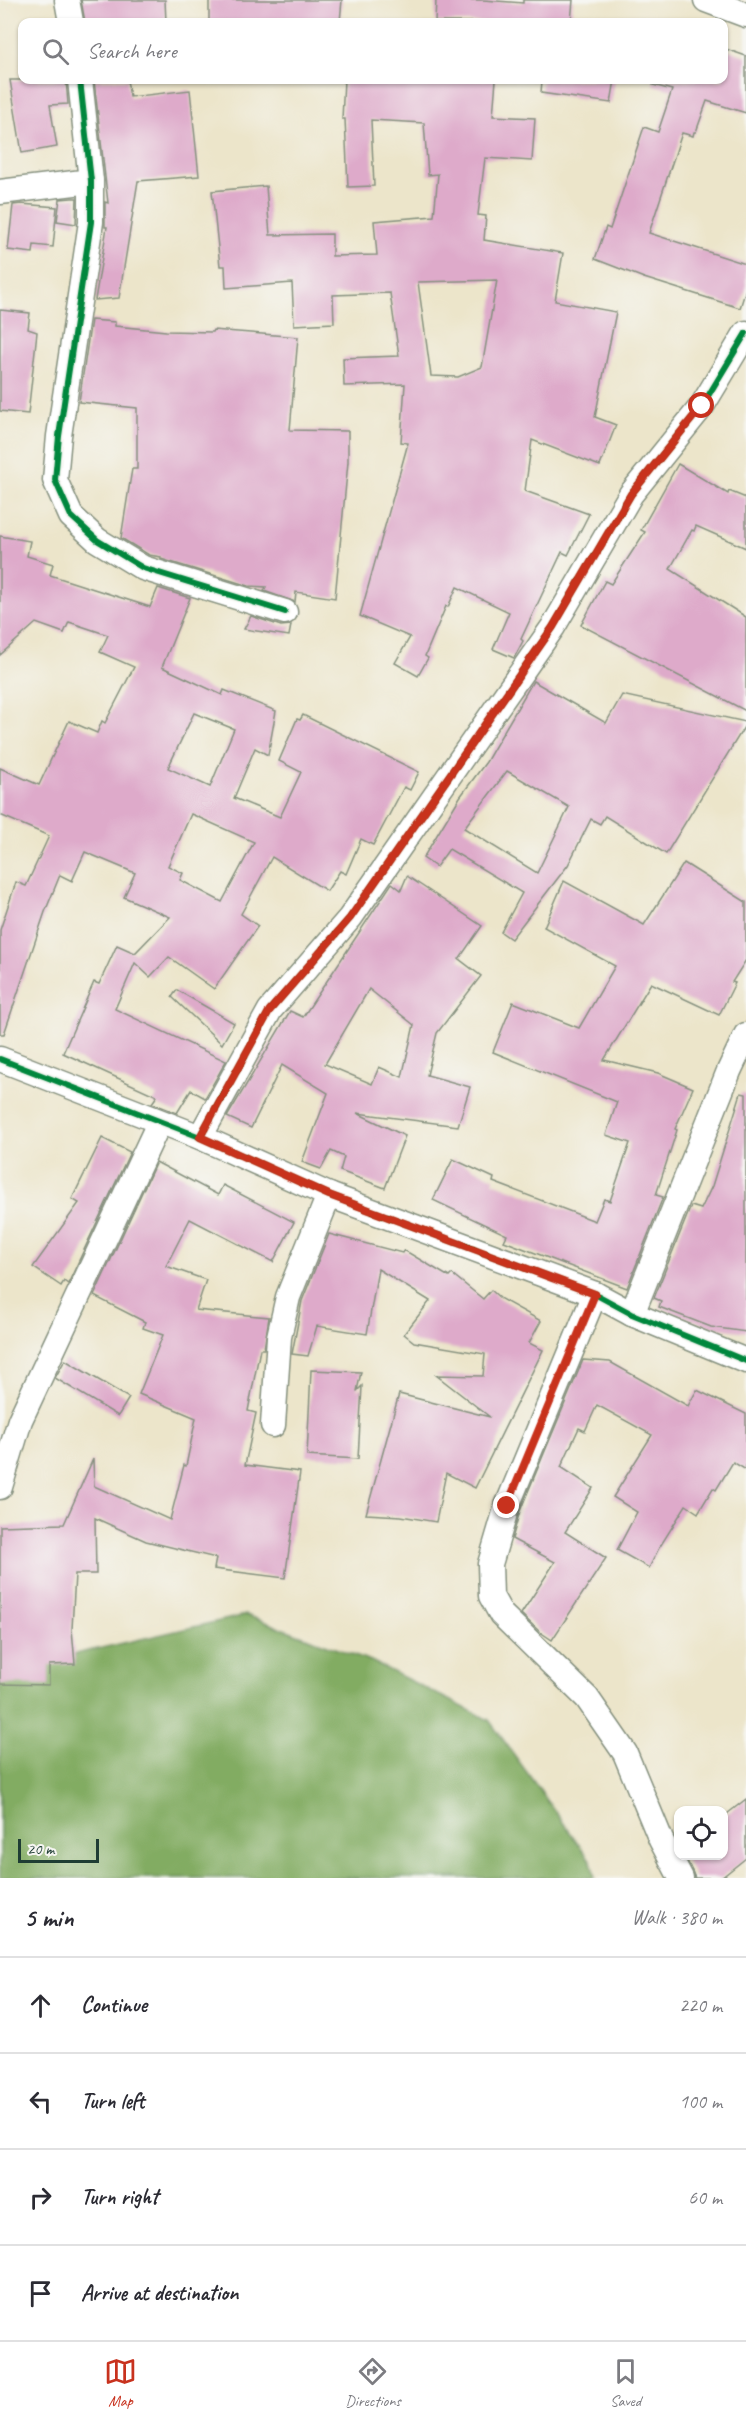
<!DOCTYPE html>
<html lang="en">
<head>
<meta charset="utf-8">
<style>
	:root { --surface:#fff; --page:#f7f7f7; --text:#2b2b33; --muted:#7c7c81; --line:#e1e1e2; --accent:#c8321e }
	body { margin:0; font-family:Caveat,sans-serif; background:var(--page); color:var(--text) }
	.controls { position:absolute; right:18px; bottom:18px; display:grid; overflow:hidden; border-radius:12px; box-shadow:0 2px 4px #0004 }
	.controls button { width:54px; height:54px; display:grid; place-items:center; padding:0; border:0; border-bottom:2px solid var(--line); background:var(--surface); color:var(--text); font:30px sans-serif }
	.scale { position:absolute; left:18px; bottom:15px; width:81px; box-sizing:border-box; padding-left:6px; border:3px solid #1f3d34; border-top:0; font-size:16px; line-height:21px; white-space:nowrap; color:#1f3d34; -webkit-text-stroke:4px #f6f6f2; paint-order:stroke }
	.stop { position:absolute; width:18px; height:18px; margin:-14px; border:4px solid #c8321e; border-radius:50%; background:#fff }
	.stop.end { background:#c8321e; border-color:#fff; box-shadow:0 2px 6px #0008 }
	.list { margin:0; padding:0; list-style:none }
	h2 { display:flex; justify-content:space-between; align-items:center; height:78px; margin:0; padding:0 24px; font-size:26px }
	h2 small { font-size:20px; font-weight:400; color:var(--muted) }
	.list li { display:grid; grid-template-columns:39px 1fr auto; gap:18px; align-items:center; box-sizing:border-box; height:96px; padding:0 24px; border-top:2px solid var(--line) }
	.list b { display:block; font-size:22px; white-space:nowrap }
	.list em { font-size:20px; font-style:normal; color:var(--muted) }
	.icon { flex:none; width:33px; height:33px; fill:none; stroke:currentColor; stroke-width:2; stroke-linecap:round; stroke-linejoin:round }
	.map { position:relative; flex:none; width:746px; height:1878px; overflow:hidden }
	.search { position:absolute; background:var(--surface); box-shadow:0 2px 4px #0004; left:18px; right:18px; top:18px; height:66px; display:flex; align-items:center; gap:15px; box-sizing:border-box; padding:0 21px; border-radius:12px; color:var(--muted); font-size:22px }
	.sheet { height:462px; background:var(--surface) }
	nav { display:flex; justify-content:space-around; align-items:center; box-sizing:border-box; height:84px; border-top:2px solid var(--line); background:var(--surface); font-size:16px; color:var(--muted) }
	nav a { display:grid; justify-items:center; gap:3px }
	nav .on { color:var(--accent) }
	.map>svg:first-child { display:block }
	.forest { fill:#82ac62; stroke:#50744b; stroke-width:1.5 }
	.building { fill:#deaaca; fill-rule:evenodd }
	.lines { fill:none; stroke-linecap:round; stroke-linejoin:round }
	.minor-casing { stroke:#86917f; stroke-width:27 }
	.minor { stroke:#fff; stroke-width:24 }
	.cycleway-casing { stroke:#f6f6f2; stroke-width:10 }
	.cycleway { stroke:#00873e; stroke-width:6 }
	.route { stroke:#c8321e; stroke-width:8 }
</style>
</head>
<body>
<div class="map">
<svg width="746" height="1878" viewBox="0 0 746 1878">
	<rect width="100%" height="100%" fill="#f6f6f2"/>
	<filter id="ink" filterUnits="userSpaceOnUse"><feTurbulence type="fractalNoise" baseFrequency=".0167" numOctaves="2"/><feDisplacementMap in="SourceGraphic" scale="12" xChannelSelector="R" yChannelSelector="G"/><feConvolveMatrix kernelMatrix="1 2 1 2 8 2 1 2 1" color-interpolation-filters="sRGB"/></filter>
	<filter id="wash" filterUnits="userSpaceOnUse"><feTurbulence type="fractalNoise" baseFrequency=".008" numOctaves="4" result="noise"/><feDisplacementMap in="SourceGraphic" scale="24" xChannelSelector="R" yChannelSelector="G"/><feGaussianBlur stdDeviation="1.35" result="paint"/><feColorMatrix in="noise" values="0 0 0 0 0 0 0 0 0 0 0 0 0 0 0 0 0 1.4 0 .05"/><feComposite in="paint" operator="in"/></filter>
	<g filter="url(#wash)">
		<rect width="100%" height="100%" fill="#ece5ca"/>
		<!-- forest -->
		<path class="forest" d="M246 1615 371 1661 489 1720 591 1861 595 1878H0V1671Z"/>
		<g id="blocks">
			<!-- building -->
			<g class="building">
				<path d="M81 0H165L166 22H85Z"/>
				<path d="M209 0H342L340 22H209Z"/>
				<path d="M436 0H483L523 3V0H573L571 22H435Z"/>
				<path d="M723 48 746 56V113L707 101 696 132H694L693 136 682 133 649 233 746 264V289L740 308 644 278 595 259 606 227 610 229 644 127 658 132 672 90 653 85 654 80H723Z"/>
				<path d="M10 80H66L68 104 50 105 57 147 22 153Z"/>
				<path d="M94 80H127L130 97 190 90 199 176 138 181 119 298 95 300 107 227H105V202L108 203Z"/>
				<path d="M344 80H496L493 116 535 118 532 161 485 158 478 215 486 216 484 240 563 253 555 301 616 312 595 417 616 425 600 466 532 440 525 491 589 514 568 555 562 552 521 639 523 641 514 658 493 649 509 612 457 587 448 607 446 606 425 656 428 658 418 676 395 663 410 637 360 616 408 443 401 442 405 384 344 386 343 358 399 356 390 293 333 295 334 323 294 325 292 283 226 288 225 266H220L212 191 266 186 270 235 332 234V256L377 255 374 221 434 216 438 174 428 175 424 123 371 120 374 186 348 187 345 119H342ZM497 280 482 367 458 377 431 376 418 282Z"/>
				<path d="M542 80H615L611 103 541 93Z"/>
				<path d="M72 198H77L76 224 57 221 60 199Z"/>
				<path d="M21 204 57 207 53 247 34 245 33 253 8 250 13 205Z"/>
				<path d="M0 310 30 313 28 329 37 332 28 414 0 411Z"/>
				<path d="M91 320 115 322V326L166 331 212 332 213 330 298 337 290 430 348 431V462L335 598 296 592 295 602 264 591 266 587 249 586 161 559V557L149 555 121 538 132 469H137V408L79 402Z"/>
				<path d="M678 464 728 494 729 491 746 498V548L696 526 694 531 692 530 670 569 746 617V711L581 625 605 581 611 584 645 532 641 530Z"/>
				<path d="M0 536 30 541 27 556 53 564 50 575 150 607 158 588 190 598 162 667 222 695 224 690 276 711 268 755 255 748 234 798 280 817 301 772 279 761 297 719 300 720 303 715 419 772 410 790 404 787 373 845 361 839 346 874 340 871 327 891 272 857 241 914 258 926 214 989 169 957 150 977 135 963 115 1009 226 1061 205 1098 191 1090 177 1113 152 1103 157 1096 63 1053 94 982 99 984 117 945 135 953 170 917 124 897 135 873 85 852 72 881 60 875 45 912 4 1034H0V930L16 882 26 886 49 836 0 815V768L39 785 69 721 97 733 102 721 105 723 134 667 100 652 108 635 69 622 64 633 36 623 0 655ZM194 713 234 729 210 787 168 768ZM191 814 254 842 222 902 180 880 183 873 168 866Z"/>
				<path d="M251 616 281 626 291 625 289 636 244 629Z"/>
				<path d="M533 681 606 723 622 695 746 722V724L666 854 605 816 600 824 591 819 568 865 511 939 501 932 522 893 449 849 436 867 423 858 460 797 486 762ZM507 771 569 807 537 873 464 828Z"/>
				<path d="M684 863 746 902V960L732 982 735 983 719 1015 651 983 604 1060 658 1073 693 1088 675 1129 677 1130 656 1195 663 1197 627 1288 504 1241 507 1235 433 1200 453 1159 494 1178 493 1182 595 1221 604 1199 610 1201 630 1143 606 1135 617 1102 493 1052 513 1002 579 1028 615 966 544 927 564 881 644 925Z"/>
				<path d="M407 876 482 926 459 959 481 976 437 1033 427 1075 470 1087 458 1126 357 1113 405 1136 385 1188 340 1171 344 1157 331 1151 321 1169 302 1162 328 1093 282 1065 251 1128 227 1117 290 1011 303 1017 392 883 401 890ZM369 989 414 1025 402 1077 379 1067 372 1084 325 1064Z"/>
				<path d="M177 990 234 1023 222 1044 172 997Z"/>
				<path d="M741 1093 746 1094V1332L711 1327 659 1307 661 1301 654 1298 691 1206 701 1209 712 1186Z"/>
				<path d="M102 1138 130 1152 68 1284 64 1281 61 1286 33 1267 79 1203 72 1199Z"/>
				<path d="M156 1162 218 1195 223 1185 294 1222 273 1262 190 1219 166 1266 206 1280 196 1310 269 1317 264 1349H260L248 1411 256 1413 245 1465 300 1472 285 1578 214 1569 216 1558 146 1541 95 1518 96 1574H75L72 1629 75 1664 49 1665V1685L0 1684V1526L64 1524 93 1459 94 1486 170 1520 184 1465 186 1466 196 1418 139 1394 163 1335 143 1328 145 1322 94 1296Z"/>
				<path d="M329 1234 402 1253 404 1250 449 1277 452 1274 483 1299 491 1290 501 1299 541 1321 529 1343 543 1350 475 1488 446 1473 436 1522 401 1516 366 1514 399 1394 490 1417 436 1375 483 1376 485 1354 414 1342 404 1334 430 1301 378 1269 367 1334 317 1326 308 1356 292 1354 302 1301Z"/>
				<path d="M65 1360 129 1398 118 1416 55 1378Z"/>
				<path d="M583 1360 610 1362 688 1406 697 1390 746 1414V1470L733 1462 716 1490 713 1488 698 1513 686 1505 659 1548 649 1568 617 1550 637 1512 613 1497 652 1435 597 1405 585 1431 579 1428 561 1467 593 1488 565 1532 606 1558 552 1640 540 1632 521 1614 555 1562 512 1539 520 1511Z"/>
				<path d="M311 1370 361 1372 357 1391 362 1386 358 1459 307 1456Z"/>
				<path d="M746 1799V1858L721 1878H695L685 1856H723V1817Z"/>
			</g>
		</g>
	</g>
	<g filter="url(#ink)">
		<use href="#blocks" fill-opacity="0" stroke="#86917f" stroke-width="1.5"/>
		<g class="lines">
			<defs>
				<g id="minor">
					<path d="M67 0 71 22"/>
					<path d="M706 0 746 15"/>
					<path d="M80 80 91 181V222L59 436 55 480 71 516 97 540 143 568 285 612"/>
					<path d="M0 192 91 181"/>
					<path d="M0 1059 200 1137 329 1195 595 1294 632 1314 746 1361"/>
					<path d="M200 1137 270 1010 350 918 553 627 631 494 702 406 746 333"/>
					<path d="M595 1294 507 1506 490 1564 491 1596 501 1614 587 1698 625 1753 661 1840 681 1878"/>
					<path d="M632 1314 729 1071 746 1035"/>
					<path d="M273 1425 279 1337 288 1297 329 1195"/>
					<path d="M0 1487 20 1420 159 1123"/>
				</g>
			</defs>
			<!-- minor casing -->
			<use href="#minor" class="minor-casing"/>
			<!-- minor -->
			<use href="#minor" class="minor"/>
			<defs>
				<g id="cycleway">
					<path d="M80 80 91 181V222L59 436 55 480 71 516 97 540 143 568 285 612"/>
					<path d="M0 1059 200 1137 329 1195 595 1294 632 1314 746 1361"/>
					<path d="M200 1137 270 1010 350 918 553 627 631 494 702 406 746 333"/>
				</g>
			</defs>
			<!-- cycleway casing -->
			<use href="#cycleway" class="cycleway-casing"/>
			<!-- cycleway -->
			<use href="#cycleway" class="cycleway"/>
		</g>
	</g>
	<g class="lines" filter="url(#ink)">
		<!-- route -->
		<path class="route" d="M507 1506 595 1294 329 1195 200 1137 270 1010 350 918 553 627 631 494 702 406"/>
	</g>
</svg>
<div class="controls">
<button><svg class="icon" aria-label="locate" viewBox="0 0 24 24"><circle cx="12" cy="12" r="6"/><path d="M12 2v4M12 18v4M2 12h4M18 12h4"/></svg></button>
</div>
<div class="scale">20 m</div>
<div class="stop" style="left:702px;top:406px"></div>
<div class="stop end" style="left:507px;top:1506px"></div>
<div class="search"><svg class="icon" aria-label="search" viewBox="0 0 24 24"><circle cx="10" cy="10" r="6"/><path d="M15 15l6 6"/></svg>Search here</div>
</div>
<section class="sheet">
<h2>5 min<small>Walk · 380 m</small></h2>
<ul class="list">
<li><svg class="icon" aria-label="ahead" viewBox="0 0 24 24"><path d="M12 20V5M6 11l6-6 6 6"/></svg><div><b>Continue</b></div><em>220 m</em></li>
<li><svg class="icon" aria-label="left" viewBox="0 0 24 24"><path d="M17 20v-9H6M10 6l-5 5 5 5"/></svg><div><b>Turn left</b></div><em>100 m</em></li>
<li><svg class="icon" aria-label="right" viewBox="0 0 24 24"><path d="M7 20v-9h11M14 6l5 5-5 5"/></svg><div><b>Turn right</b></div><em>60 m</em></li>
<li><svg class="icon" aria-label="arrive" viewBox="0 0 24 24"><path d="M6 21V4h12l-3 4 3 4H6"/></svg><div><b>Arrive at destination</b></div></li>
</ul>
</section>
<nav>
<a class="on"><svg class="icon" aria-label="map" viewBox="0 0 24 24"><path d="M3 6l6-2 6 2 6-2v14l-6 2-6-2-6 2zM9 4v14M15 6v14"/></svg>Map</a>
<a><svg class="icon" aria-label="directions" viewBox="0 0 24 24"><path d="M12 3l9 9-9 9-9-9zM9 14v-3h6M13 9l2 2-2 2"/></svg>Directions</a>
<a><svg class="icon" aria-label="saved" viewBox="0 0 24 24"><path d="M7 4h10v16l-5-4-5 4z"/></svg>Saved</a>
</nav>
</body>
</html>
